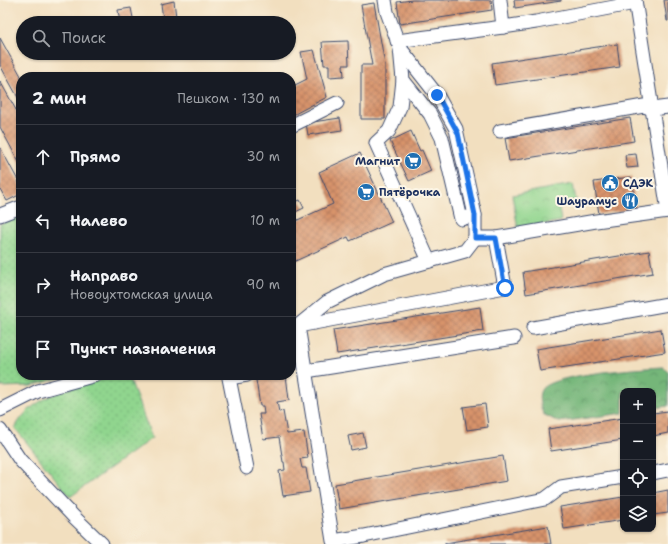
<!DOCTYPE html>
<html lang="ru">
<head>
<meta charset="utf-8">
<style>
	:root { --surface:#171b24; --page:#242831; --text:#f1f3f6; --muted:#9ea1a6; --line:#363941 }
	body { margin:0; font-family:"Shantell Sans",sans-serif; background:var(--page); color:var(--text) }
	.controls { position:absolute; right:12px; bottom:12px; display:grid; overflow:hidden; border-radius:8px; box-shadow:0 1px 3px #0004 }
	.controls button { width:36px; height:36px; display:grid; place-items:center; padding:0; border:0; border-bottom:1px solid var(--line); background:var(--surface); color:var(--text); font:20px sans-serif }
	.stop { position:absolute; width:12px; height:12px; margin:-9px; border:3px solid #1a73e8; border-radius:50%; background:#fff }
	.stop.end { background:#1a73e8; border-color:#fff; box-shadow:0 1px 4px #0008 }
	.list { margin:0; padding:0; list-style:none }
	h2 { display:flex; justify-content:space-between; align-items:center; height:52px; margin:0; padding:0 16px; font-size:17px }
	h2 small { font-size:13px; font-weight:400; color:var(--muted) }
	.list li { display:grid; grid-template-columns:26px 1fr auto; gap:12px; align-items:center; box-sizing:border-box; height:64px; padding:0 16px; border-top:1px solid var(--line) }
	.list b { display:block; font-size:15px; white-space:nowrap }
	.list p { margin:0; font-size:13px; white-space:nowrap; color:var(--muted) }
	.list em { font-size:13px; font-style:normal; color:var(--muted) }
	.icon { flex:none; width:22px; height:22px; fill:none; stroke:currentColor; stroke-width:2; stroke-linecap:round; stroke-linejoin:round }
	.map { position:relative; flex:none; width:668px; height:544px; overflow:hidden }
	.search { position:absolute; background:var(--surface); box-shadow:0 1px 3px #0004; left:16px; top:16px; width:280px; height:44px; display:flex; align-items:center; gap:10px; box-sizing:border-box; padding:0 14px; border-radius:22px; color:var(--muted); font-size:15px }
	.panel { position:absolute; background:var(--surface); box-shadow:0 1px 3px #0004; left:16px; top:72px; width:280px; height:308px; border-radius:16px }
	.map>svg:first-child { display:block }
	.grass { fill:url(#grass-dots); stroke:#568276 }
	.forest { fill:url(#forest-crowns); stroke:#48726c }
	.park { fill:url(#park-crowns); stroke:#568276 }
	.building { fill:url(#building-cross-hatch) }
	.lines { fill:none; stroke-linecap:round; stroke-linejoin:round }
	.minor-casing { stroke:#3b496d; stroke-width:15 }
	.minor { stroke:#fff; stroke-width:13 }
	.route { stroke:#1a73e8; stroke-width:5 }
	.labels { text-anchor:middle; stroke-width:4; stroke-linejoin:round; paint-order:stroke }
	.poi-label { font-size:11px; font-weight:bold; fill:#1b2f5e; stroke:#fcf5e5; text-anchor:end }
</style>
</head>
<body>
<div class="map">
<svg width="668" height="544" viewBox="0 0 668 544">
	<defs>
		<pattern id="grass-dots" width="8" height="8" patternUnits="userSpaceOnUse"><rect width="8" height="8" fill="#90d58e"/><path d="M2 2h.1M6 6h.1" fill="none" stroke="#7cb77d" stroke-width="1.8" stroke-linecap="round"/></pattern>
		<pattern id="forest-crowns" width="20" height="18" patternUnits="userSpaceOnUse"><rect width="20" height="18" fill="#74b679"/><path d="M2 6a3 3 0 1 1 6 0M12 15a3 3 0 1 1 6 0" fill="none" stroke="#5e9466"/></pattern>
		<pattern id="park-crowns" width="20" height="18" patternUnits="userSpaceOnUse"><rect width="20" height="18" fill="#90d58e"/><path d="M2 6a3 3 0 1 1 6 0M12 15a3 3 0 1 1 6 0" fill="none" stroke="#7cb77d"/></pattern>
		<pattern id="building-cross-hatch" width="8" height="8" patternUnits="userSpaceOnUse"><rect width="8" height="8" fill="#d7936b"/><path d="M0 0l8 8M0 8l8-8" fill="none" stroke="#ae785b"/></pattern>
	</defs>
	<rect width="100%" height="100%" fill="#fcf5e5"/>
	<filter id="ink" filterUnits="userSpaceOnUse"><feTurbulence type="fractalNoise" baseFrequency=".025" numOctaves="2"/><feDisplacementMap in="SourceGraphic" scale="8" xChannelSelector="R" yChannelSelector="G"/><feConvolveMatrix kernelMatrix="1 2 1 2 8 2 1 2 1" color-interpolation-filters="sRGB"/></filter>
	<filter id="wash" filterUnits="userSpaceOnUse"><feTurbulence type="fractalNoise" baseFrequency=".012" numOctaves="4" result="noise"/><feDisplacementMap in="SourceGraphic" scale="16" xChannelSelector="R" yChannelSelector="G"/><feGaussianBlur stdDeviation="0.9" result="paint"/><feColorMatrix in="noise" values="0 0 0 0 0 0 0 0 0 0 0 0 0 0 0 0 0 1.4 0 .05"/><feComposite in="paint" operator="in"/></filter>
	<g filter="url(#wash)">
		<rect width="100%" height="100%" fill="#f2dfbf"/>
		<!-- grass -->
		<g class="grass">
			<path d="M21 216V375H70L31 386 0 387V224Z"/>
			<path d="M118 375H128L152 438 70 497 15 428C33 392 83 385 118 375Z"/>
		</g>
		<!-- forest -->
		<path class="forest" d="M663 367 668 371V406L653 408V391H623V413L559 422 543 414C541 407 537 398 541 390 549 374 643 368 663 367Z"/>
		<!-- park -->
		<path class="park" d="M573 184 576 200 558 203 561 221 518 229 512 195Z"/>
		<g id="blocks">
			<!-- building -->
			<g class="building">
				<path d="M412 0H491L492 10 400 24 397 2Z"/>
				<path d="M514 0H561V1L515 8Z"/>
				<path d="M664 0H668V21H667Z"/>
				<path d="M174 1 176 17 163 19 161 4Z"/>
				<path d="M374 3 385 65V119H361V65H372L361 5Z"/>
				<path d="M131 8 134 23H120L118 10Z"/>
				<path d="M0 38 21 76V103L0 65Z"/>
				<path d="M348 41 349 65H343L344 76 329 77V65H324L322 42Z"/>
				<path d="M617 44 620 67 495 85 492 63Z"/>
				<path d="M314 50 327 97 291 116V87L307 79 301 52Z"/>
				<path d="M0 81 21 119V166L0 127Z"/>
				<path d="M340 118 342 130 308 135 306 123Z"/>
				<path d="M630 118 634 141 509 161 505 138Z"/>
				<path d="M411 131 420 151 422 150 431 171 409 181 390 141Z"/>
				<path d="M0 147 21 186V194L7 201 0 189Z"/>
				<path d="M360 153 392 222 350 241 348 237 291 263V223L333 204 319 172Z"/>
				<path d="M636 154 638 167 627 168 625 155Z"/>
				<path d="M631 177 636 209 599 214 594 182Z"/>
				<path d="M291 194 295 202 300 200 304 208 291 214Z"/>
				<path d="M649 251 653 273 526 294 523 272Z"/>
				<path d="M480 307 483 331 337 354 333 330Z"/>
				<path d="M661 329 665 352 540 371 536 349Z"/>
				<path d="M286 375 289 400 277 402 279 412 283 411 287 434 304 432 308 458 300 459 302 468H306L310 492 283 496 279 471 285 470 284 462H283L279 437 263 439 259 414H264L263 406H260L256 380Z"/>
				<path d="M485 404 488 427 467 430 463 407Z"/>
				<path d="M668 411V433L653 436V413Z"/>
				<path d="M623 418V440L551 451 548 429Z"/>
				<path d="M363 433 366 447 351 450 348 436Z"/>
				<path d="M503 456 507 481 339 509 335 484Z"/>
				<path d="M668 490V513L653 515V493Z"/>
				<path d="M623 497V520L564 529 560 507Z"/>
				<path d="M548 526 551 544H445V543Z"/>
			</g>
		</g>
	</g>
	<g filter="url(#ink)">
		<use href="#blocks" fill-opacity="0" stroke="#3b496d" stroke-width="1"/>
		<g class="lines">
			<defs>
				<g id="minor">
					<path d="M385 0 387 12 400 48 437 95 456 129 475 215V238"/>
					<path d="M500 0 503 27 536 22 635 3"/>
					<path d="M635 0 668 211"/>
					<path d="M397 41 503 27"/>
					<path d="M400 48 403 80 430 114 442 138 461 219 475 215"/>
					<path d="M403 80 400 107 389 131 376 143 429 261"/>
					<path d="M291 126 337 103"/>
					<path d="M500 131 644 106 652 109 668 107"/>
					<path d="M0 215 21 207"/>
					<path d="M475 238H496L505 287 298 326 333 541 364 536 545 499 561 487 623 477"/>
					<path d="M496 238 596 221 668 211"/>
					<path d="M300 324 327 302 384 274 465 251 475 238"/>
					<path d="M533 328 668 304"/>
					<path d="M306 371 514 338"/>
					<path d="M247 375 229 378 247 468"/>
					<path d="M0 410 38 391 96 375"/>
					<path d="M0 430 20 460 74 517 102 544"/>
					<path d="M653 473 668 470"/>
				</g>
			</defs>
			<!-- minor casing -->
			<use href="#minor" class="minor-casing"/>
			<!-- minor -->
			<use href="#minor" class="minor"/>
		</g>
	</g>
	<g class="lines" filter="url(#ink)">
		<!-- route -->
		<path class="route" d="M437 95 458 133 475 215V238H496L505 288"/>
	</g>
	<!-- icons -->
	<defs>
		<symbol id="supermarket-disc" viewBox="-11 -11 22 22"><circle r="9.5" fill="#1f6fb2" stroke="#fcf5e5"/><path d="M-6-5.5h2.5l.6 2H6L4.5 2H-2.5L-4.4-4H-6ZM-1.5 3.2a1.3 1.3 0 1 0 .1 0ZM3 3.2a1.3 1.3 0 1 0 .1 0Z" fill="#fff"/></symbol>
		<symbol id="civic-disc" viewBox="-11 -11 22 22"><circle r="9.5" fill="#1f6fb2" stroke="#fcf5e5"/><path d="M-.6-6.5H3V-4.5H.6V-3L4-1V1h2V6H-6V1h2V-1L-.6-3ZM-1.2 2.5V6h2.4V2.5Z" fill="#fff"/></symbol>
		<symbol id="restaurant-disc" viewBox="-11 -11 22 22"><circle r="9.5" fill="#1f6fb2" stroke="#fcf5e5"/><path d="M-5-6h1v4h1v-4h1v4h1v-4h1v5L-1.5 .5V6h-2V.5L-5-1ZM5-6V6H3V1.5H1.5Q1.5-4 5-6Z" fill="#fff"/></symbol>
	</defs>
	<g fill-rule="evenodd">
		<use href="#supermarket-disc" x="403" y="151" width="20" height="20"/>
		<use href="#civic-disc" x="600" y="173" width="20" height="20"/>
		<use href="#supermarket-disc" x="356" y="182" width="20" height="20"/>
		<use href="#restaurant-disc" x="620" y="191" width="20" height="20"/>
	</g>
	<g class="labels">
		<!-- poi labels -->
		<g class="poi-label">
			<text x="400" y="165">Магнит</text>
			<text x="623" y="187" text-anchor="start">СДЭК</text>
			<text x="379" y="196" text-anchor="start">Пятёрочка</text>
			<text x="617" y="205">Шаурамус</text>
		</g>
	</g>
</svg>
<div class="controls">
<button>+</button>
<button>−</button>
<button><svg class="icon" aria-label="locate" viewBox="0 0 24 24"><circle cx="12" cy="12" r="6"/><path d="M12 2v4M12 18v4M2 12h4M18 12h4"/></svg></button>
<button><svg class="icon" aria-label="layers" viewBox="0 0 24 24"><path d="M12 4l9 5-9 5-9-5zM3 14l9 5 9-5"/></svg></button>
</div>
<div class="stop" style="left:505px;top:288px"></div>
<div class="stop end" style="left:437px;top:95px"></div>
<div class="search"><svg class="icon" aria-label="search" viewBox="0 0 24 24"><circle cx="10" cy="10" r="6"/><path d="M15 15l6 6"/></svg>Поиск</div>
<section class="panel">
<h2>2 мин<small>Пешком · 130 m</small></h2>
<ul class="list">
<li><svg class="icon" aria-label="ahead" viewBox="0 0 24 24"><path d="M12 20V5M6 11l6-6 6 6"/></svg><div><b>Прямо</b></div><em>30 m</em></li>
<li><svg class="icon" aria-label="left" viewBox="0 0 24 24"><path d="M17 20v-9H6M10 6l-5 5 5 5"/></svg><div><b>Налево</b></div><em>10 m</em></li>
<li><svg class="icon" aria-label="right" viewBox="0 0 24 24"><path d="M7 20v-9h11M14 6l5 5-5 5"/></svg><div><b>Направо</b><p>Новоухтомская улица</p></div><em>90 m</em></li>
<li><svg class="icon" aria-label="arrive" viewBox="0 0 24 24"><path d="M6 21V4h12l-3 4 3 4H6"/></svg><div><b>Пункт назначения</b></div></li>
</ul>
</section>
</div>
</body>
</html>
